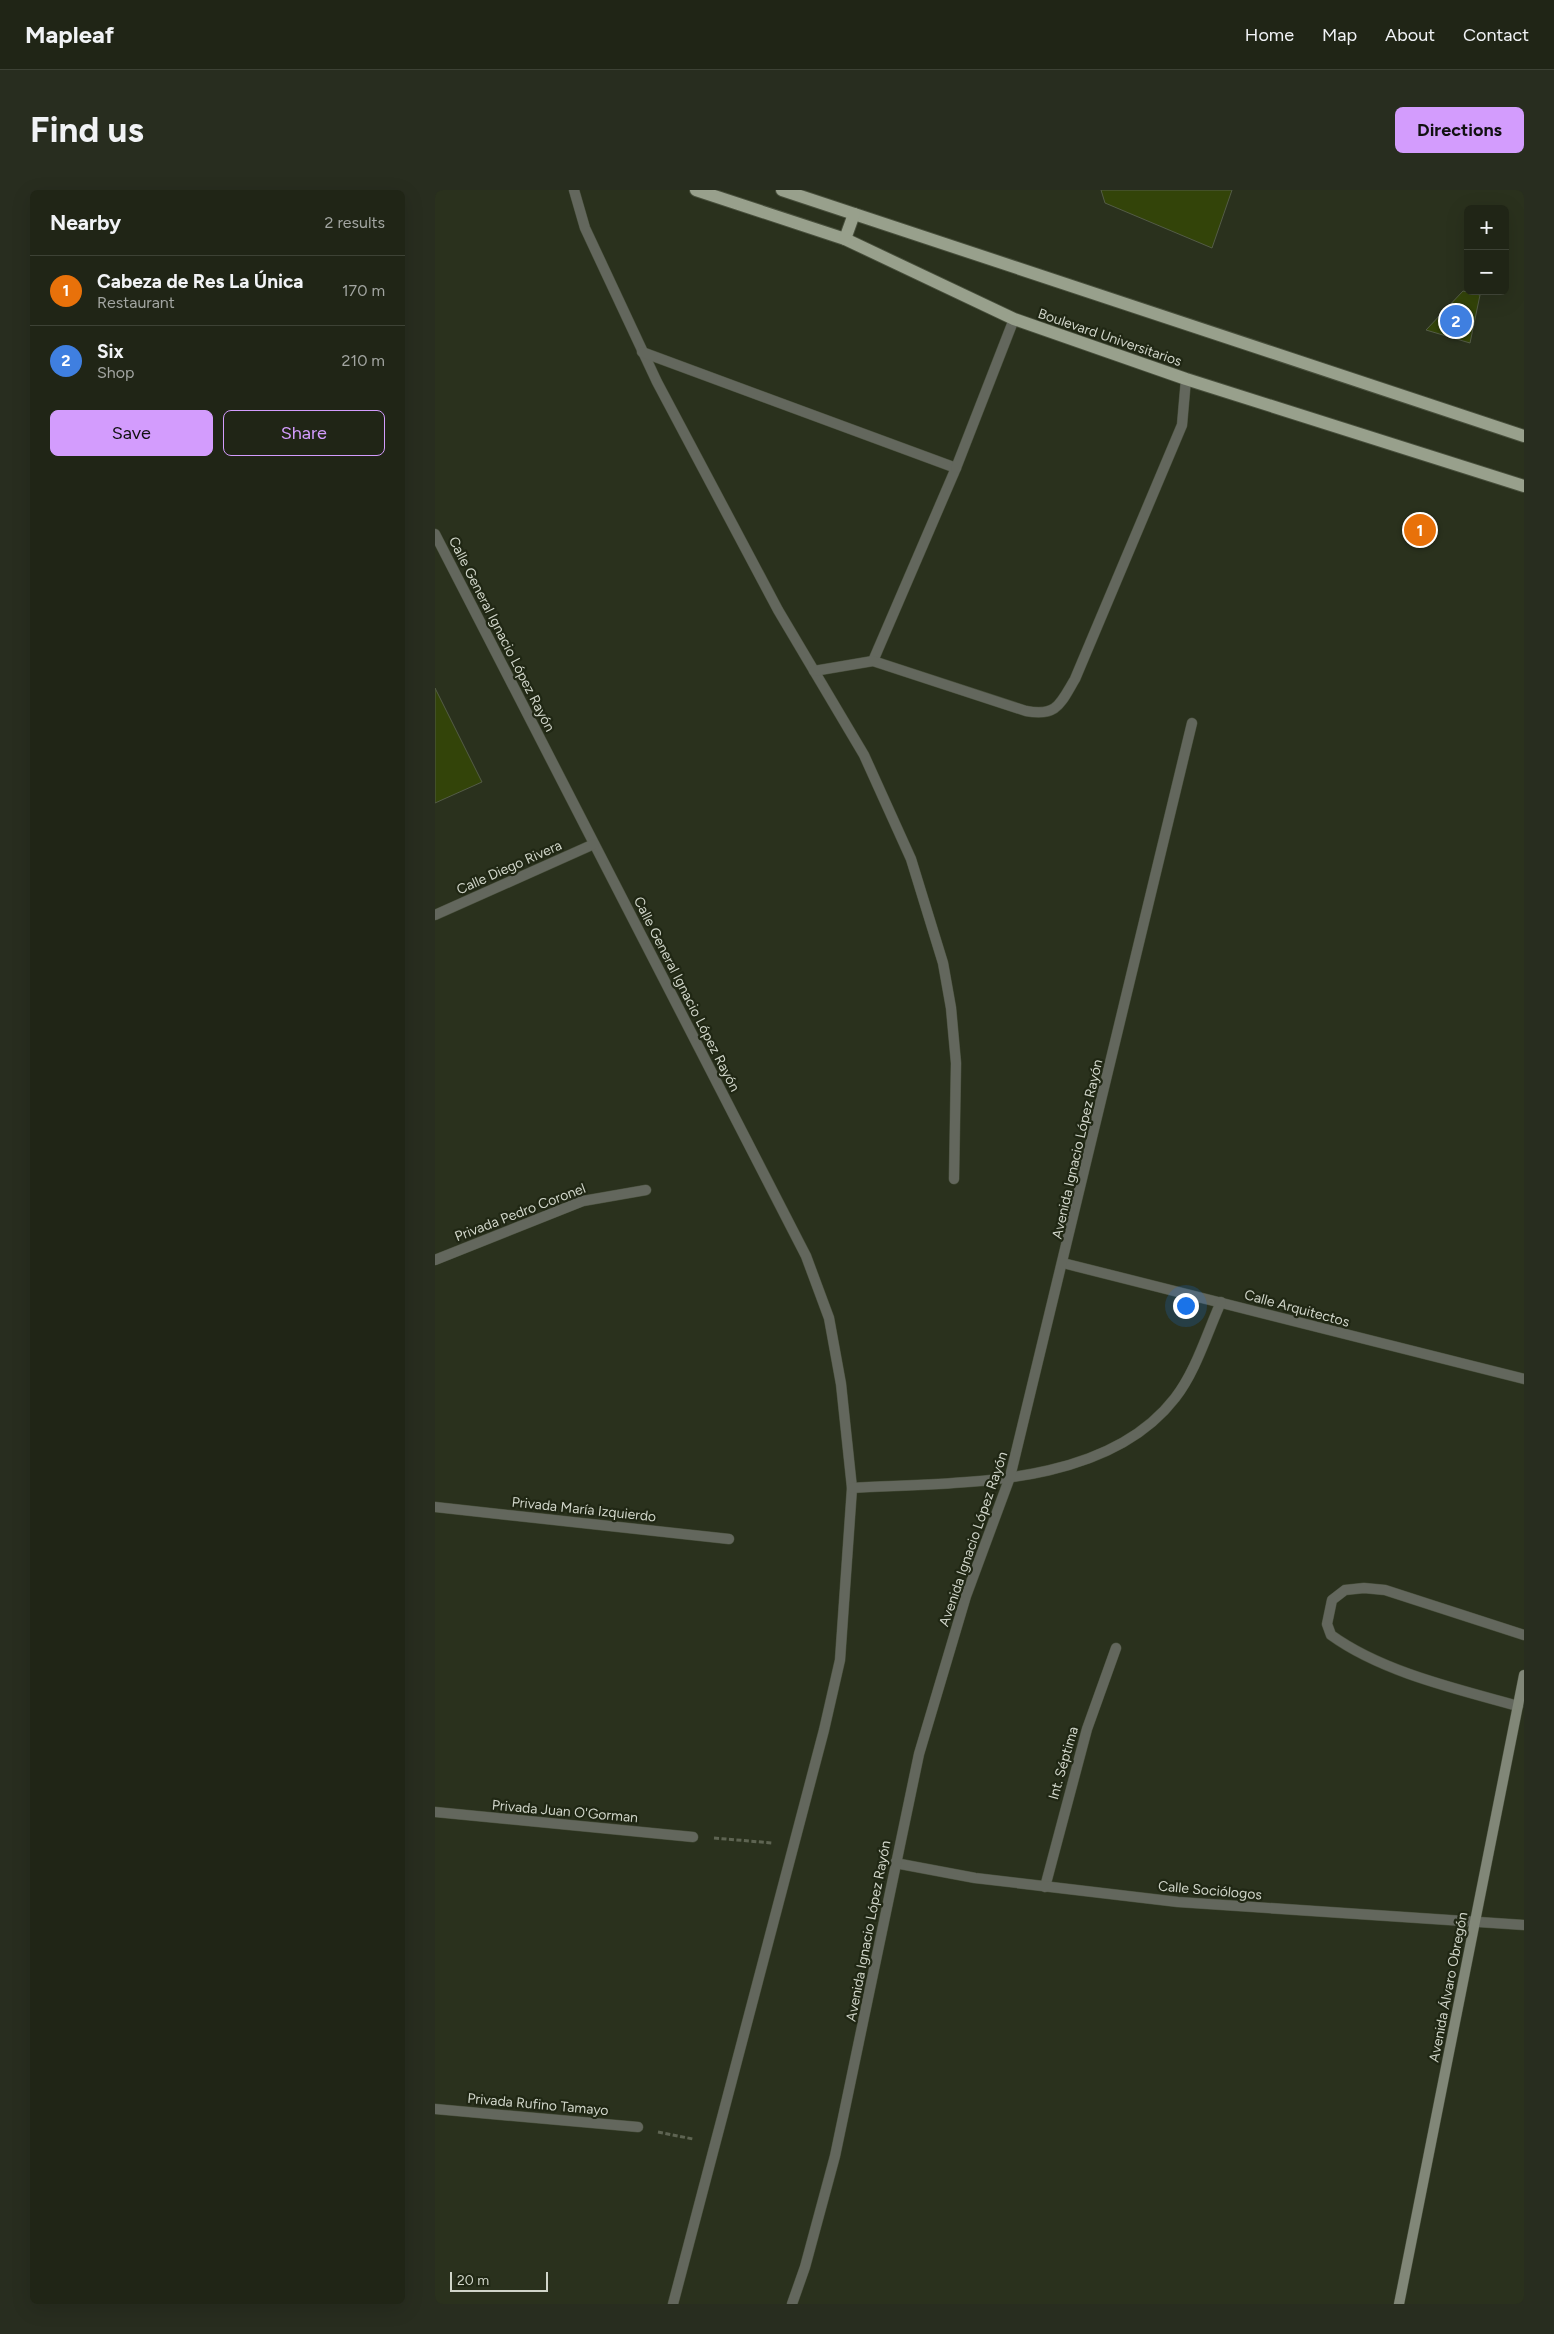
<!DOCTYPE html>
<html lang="en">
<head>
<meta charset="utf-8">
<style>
	:root { --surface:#202516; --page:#282d1f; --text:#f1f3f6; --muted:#a2a5a1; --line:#3d4235; --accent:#d39cfd }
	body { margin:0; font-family:Figtree,sans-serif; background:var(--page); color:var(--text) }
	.controls { position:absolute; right:15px; top:15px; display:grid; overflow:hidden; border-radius:8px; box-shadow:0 5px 20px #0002 }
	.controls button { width:45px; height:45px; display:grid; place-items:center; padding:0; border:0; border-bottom:1px solid var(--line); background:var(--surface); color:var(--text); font:25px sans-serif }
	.scale { position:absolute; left:15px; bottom:12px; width:98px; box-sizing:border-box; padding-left:5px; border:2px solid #d0d5c9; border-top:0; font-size:14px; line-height:18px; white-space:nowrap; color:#d0d5c9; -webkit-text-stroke:4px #202714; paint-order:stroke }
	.you { position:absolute; left:750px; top:1115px; width:18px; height:18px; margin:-12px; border:4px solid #fff; border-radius:50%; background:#1a73e8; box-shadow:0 0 0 8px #1a73e833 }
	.badge { display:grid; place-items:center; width:32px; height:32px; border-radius:50%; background:var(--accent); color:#fff; font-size:16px; font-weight:700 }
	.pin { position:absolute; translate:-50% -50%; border:2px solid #fff; box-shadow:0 1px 5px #0006 }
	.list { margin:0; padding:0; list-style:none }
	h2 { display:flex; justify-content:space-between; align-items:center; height:65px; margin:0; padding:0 20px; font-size:21px }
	h2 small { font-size:16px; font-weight:400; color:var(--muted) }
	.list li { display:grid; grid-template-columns:32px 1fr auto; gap:15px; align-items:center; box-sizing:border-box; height:70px; padding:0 20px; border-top:1px solid var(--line) }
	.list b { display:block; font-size:19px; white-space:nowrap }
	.list p { margin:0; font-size:16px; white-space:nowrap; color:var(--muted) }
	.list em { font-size:16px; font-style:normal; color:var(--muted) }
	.actions { display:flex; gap:10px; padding:15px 20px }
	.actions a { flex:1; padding:11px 0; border:1px solid var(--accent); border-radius:8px; text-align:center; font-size:18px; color:var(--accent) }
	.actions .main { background:var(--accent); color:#111 }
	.map { position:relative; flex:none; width:1089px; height:2114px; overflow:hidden; border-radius:8px }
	header { display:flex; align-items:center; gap:30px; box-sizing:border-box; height:70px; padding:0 25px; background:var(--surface); border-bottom:1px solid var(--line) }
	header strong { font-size:24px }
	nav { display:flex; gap:28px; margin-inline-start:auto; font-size:18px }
	.intro { display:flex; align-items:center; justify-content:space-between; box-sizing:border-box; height:120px; padding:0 30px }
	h1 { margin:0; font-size:35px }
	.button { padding:12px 22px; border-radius:8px; background:var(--accent); color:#111; font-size:18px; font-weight:700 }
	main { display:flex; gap:30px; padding:0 30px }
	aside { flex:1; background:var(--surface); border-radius:8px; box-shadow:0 5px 20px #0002 }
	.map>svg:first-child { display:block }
	.building { fill:#334409; stroke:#545c47 }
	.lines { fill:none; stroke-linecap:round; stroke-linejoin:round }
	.service-casing { stroke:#484f3c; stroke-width:11 }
	.minor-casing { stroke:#484f3c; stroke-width:11 }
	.secondary-casing { stroke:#484f3c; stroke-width:11 }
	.primary-casing { stroke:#484f3c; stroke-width:14 }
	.path { stroke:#5e6452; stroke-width:3; stroke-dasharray:5 2.5; stroke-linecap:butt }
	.service { stroke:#63675d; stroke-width:10 }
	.minor { stroke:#63675d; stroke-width:10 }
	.secondary { stroke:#818778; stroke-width:10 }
	.primary { stroke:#98a08c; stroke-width:12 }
	.labels { text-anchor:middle; stroke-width:4.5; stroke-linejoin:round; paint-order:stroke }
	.street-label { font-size:14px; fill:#d0d5c9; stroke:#202714 }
</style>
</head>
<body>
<header>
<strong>Mapleaf</strong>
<nav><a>Home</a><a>Map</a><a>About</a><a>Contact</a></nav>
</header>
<div class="intro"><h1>Find us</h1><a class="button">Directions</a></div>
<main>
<aside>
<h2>Nearby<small>2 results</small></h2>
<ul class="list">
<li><span class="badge" style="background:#e8710a">1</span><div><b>Cabeza de Res La Única</b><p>Restaurant</p></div><em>170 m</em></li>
<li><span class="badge" style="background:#3f7fe0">2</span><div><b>Six</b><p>Shop</p></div><em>210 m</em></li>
</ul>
<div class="actions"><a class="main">Save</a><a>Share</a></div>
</aside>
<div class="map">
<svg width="1089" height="2114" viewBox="0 0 1089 2114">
	<rect width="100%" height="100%" fill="#2a311d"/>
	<!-- building -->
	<g class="building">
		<path d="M666 0H797L777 58 670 13Z"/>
		<path d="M1028 101 1045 105 1035 153 991 140Z"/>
		<path d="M0 498 47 592 0 613Z"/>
	</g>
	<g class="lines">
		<defs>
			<g id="service">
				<path d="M628 1073 1089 1189"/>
				<path d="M1083 1516C1022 1499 947 1482 896 1445L892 1434 897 1410 910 1400 929 1398 950 1400 1089 1445"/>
				<path d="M610 1697 652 1539 681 1458"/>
			</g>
			<g id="minor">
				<path d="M139 0 150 38 222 192 343 420 429 565 476 669 508 773 516 818 521 873 519 989"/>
				<path d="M207 162 521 278 438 471"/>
				<path d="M521 278 579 129"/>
				<path d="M0 344 371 1066 394 1128 406 1194 417 1298 405 1470 389 1540 238 2114"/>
				<path d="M379 481 438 471 591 521C622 527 625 514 640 489L747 235 751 189"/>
				<path d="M0 725 159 654"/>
				<path d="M0 1070 148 1011 211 1000"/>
				<path d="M417 1298C521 1292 670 1299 740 1208 761 1181 772 1143 786 1112"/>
				<path d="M0 1317 294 1349"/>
				<path d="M0 1622 258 1647"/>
				<path d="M460 1673 540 1688 743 1712 1089 1735"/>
				<path d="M0 1919 203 1937"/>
				<path d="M357 2114 370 2077 400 1966 484 1564 531 1406 575 1287 757 533"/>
			</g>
			<path id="secondary" d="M964 2114 1089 1485"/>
			<g id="primary">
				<path d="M261 0 410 49 579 129 751 189 1089 296"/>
				<path d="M347 0 1089 246"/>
				<path d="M410 49 419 24"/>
			</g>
		</defs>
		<!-- service casing -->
		<use href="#service" class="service-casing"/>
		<!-- minor casing -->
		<use href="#minor" class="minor-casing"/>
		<!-- secondary casing -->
		<use href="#secondary" class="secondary-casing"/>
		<!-- primary casing -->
		<use href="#primary" class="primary-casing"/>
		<!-- path -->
		<g class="path">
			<path d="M279 1648 337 1653"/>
			<path d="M223 1942 258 1949"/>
		</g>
		<!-- service -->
		<use href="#service" class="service"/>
		<!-- minor -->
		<use href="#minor" class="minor"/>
		<!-- secondary -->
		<use href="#secondary" class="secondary"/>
		<!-- primary -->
		<use href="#primary" class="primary"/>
	</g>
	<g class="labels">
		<!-- street labels -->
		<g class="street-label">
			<text transform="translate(675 147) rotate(19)" y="5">Boulevard Universitarios</text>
			<text transform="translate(67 444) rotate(63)" y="5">Calle General Ignacio López Rayón</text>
			<text transform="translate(74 677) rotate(-24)" y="5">Calle Diego Rivera</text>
			<text transform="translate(252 804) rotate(63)" y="5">Calle General Ignacio López Rayón</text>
			<text transform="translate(642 959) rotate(-77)" y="5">Avenida Ignacio López Rayón</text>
			<text transform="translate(85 1022) rotate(-21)" y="5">Privada Pedro Coronel</text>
			<text transform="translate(862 1118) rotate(15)" y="5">Calle Arquitectos</text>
			<text transform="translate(149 1319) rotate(6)" y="5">Privada María Izquierdo</text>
			<text transform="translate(538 1349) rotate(-71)" y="5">Avenida Ignacio López Rayón</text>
			<text transform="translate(628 1573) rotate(-74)" y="5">Int. Séptima</text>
			<text transform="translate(130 1621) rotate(5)" y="5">Privada Juan O'Gorman</text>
			<text transform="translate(775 1700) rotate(5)" y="5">Calle Sociólogos</text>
			<text transform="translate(433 1741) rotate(-79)" y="5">Avenida Ignacio López Rayón</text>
			<text transform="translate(1013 1797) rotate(-79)" y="5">Avenida Álvaro Obregón</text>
			<text transform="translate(103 1914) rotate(5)" y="5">Privada Rufino Tamayo</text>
		</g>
	</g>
</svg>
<div class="controls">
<button>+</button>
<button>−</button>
</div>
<div class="scale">20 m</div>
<div class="you"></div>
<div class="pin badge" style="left:985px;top:340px;background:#e8710a">1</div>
<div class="pin badge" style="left:1021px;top:131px;background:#3f7fe0">2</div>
</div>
</main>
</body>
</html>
